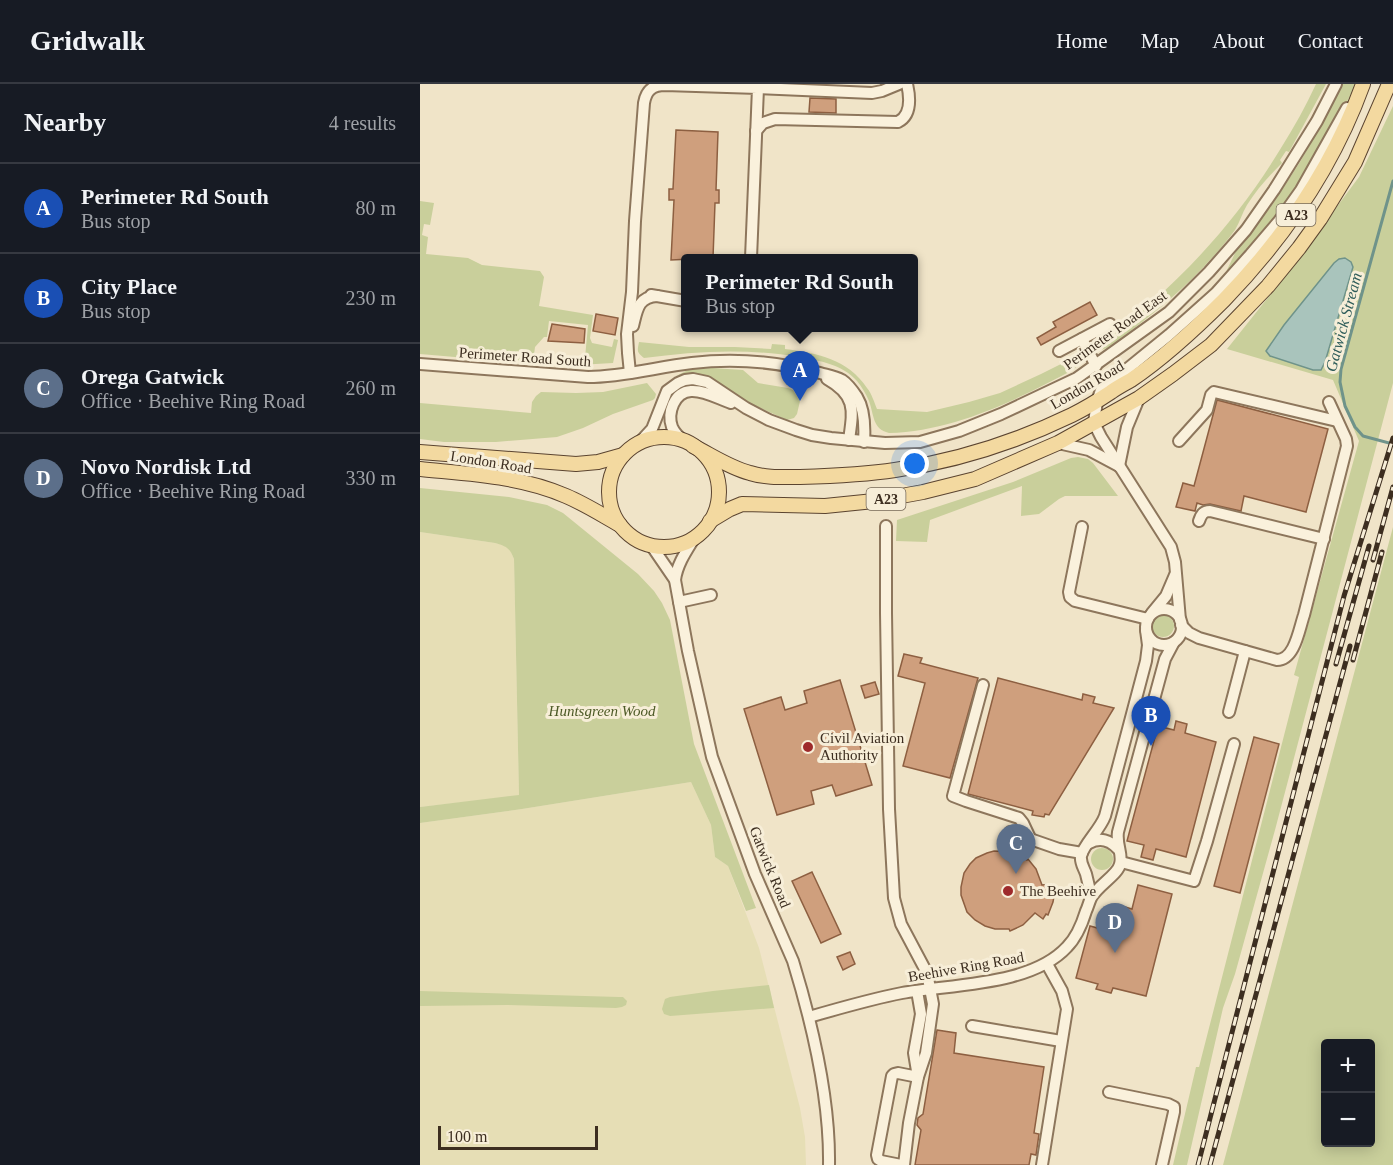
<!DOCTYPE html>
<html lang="en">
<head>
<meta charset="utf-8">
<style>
	:root { --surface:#171b24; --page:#242831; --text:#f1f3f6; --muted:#9ea1a6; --line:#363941; --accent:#8c9099 }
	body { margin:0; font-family:Georgia,serif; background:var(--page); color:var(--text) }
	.controls { position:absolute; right:18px; bottom:18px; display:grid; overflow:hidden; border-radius:6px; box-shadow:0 3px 15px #0003 }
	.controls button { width:54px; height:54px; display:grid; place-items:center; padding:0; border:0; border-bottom:2px solid var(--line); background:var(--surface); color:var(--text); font:30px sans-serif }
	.scale { position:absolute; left:18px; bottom:15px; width:160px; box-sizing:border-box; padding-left:6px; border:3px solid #3d2e20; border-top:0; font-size:16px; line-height:21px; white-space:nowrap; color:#3d2e20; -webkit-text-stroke:4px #f7eed8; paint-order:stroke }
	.you { position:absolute; left:495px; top:380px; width:21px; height:21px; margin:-15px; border:4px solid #fff; border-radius:50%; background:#1a73e8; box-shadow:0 0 0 9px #1a73e833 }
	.badge { display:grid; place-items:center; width:39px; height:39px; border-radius:50%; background:var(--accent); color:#fff; font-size:20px; font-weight:700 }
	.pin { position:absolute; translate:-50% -50px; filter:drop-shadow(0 2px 3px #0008) }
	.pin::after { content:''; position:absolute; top:32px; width:21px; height:18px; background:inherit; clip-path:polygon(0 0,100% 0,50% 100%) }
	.popup { position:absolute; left:261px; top:170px; width:237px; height:78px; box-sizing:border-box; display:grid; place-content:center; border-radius:6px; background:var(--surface); filter:drop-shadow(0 2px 4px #0005); font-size:20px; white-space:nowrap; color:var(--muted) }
	.popup b { font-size:22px; color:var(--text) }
	.popup::after { content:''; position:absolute; left:50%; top:100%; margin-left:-12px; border:12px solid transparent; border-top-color:var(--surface) }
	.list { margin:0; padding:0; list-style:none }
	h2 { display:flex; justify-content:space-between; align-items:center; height:78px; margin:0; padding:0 24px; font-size:26px }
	h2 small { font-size:20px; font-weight:400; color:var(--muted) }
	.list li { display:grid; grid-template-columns:39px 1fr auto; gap:18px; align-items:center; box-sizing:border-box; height:90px; padding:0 24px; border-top:2px solid var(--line) }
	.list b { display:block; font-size:22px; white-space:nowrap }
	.list p { margin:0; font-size:20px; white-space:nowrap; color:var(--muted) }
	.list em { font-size:20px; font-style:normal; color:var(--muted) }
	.map { position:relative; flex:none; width:973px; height:1081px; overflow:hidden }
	header { display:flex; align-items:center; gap:36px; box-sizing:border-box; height:84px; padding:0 30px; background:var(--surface); border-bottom:2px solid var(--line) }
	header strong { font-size:28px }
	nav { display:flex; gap:33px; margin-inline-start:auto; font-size:21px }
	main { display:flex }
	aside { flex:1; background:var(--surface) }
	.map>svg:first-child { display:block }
	.farmland { fill:#e6deb5 }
	.green { fill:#c9cf9b; fill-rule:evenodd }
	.water { fill:#a9c4bc; stroke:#6f938a; stroke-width:1.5 }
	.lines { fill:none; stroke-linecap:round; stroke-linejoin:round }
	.stream { stroke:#6f938a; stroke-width:3 }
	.building { fill:#cf9f7d; stroke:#8d5f41; stroke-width:1.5 }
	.minor-casing { stroke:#8d765c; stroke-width:14 }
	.major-casing { stroke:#5b4430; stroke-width:16 }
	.minor { stroke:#faf1dc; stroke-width:10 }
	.major { stroke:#f3d9a0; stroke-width:14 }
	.rail-casing { stroke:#3d2e20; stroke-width:5 }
	.rail { stroke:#f7eed8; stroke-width:3; stroke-dasharray:9; stroke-linecap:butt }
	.poi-dot { fill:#9e2a2b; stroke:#f7eed8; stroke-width:2 }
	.labels { text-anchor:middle; stroke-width:6; stroke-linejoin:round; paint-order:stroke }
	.shield { fill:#f7eed8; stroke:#756857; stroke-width:1.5 }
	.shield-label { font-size:14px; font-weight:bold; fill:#3d2e20 }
	.street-label { font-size:15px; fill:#3d2e20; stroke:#f7eed8 }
	.park-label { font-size:15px; font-style:italic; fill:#4d5a26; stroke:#f7eed8 }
	.poi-label { font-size:15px; fill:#3d2e20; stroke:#f7eed8; text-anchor:start }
	.water-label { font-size:16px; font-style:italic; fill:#2f5d5a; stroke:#f7eed8 }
</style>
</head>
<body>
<header>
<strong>Gridwalk</strong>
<nav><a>Home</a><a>Map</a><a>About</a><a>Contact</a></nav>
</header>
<main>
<aside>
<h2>Nearby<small>4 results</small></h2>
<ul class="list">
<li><span class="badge" style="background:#1a4fb4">A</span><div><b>Perimeter Rd South</b><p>Bus stop</p></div><em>80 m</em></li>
<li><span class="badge" style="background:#1a4fb4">B</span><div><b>City Place</b><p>Bus stop</p></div><em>230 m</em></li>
<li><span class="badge" style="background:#5c6f8a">C</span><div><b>Orega Gatwick</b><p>Office · Beehive Ring Road</p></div><em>260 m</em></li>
<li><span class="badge" style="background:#5c6f8a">D</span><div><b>Novo Nordisk Ltd</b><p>Office · Beehive Ring Road</p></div><em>330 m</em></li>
</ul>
</aside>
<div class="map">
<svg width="973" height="1081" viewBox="0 0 973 1081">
	<rect width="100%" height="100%" fill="#f0e4c8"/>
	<!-- farmland -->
	<g class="farmland">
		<path d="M0 448 75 459 85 461 91 467 94 475 99 712 0 723Z"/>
		<path d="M271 698 291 741 295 773 308 782 339 864 380 1024 385 1053 386 1081H0V739L102 725Z"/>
	</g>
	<!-- green -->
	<g class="green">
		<path d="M896 0H906L869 68 866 67 860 76 862 79C849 92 837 105 827 121 822 129 820 138 815 146 780 193 734 231 687 264L681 266 675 262C683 256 693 251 701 245 712 237 722 227 732 218 783 173 826 122 861 64 874 43 886 22 896 0Z"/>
		<path d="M921 0H936L922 28 866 122 795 203 806 188 816 167 852 121 880 78 904 36Z"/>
		<path d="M973 22V299L855 746 815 890 803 924 767 1081H753L776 983H779L879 593 874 591 939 357 913 296 807 265 866 191 939 93Z"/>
		<path d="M0 117 14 119 10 141 4 140 2 151 8 153 6 170 48 174 62 181 120 187 124 193 119 222 173 231 170 254 172 259 192 263 194 255 198 256 193 279 141 282 140 277 145 275 165 274 168 241 129 237 127 253H124L115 263 114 271 131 273V278L128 281 0 270Z"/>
		<path d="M219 258 269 263H315L351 265 352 260 365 261V265C397 269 428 275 447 304 452 310 454 318 457 325L507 328 549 318 580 309 621 290 661 270 659 280 653 286C596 316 535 347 469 349 452 345 454 330 449 317 446 310 442 303 437 297 422 280 400 277 379 273 327 264 276 267 224 274 217 268 217 268 219 258Z"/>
		<path d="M292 284 323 286 338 299 368 304 373 306 380 317 377 330 374 334 367 336 323 316 287 293 275 289 256 292 270 285Z"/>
		<path d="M227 299 236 310 235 314 233 316 193 330 163 344 137 353 76 358H24L0 355V319L111 329 112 318 116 312 121 308 156 309 183 308Z"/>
		<path d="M658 373 668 375 673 379 698 412H645L639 415 619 430 601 432 602 402 510 436 507 458 476 457 477 436 593 398 651 374Z"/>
		<path d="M0 404 89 413 127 421 143 429 218 490 234 507 242 519 250 536 274 660 336 824 326 827 308 782 295 773 291 741 271 698 102 725 0 739V723L99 711 94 475C90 464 86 462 75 459L0 448Z"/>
		<path d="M973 443V1081H803L817 1029ZM906 960H950V1058H906Z"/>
		<circle cx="743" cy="542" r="11"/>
		<circle cx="682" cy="775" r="11"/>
		<path d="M349 901 354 924 250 932 244 930 242 925 245 915 250 913 293 907Z"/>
		<path d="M0 907 199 913H203L207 917 206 921 202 923 196 924 87 921 0 922Z"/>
	</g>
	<!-- water -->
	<path class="water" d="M925 174 931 178 933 183 905 278 901 286H893L850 272 846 267 864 241 914 179 919 175Z"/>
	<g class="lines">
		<!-- stream -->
		<path class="stream" d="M973 97 921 285 920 298 925 322 935 343 943 352 973 360"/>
	</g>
	<!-- building -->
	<g class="building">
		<path d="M390 14 416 15V29L389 28Z"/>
		<path d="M256 46 298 48 296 106H299V119H295L293 174 251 176 254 116H249V105H253Z"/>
		<path d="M670 218 677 231 621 261 617 254 636 243 633 238Z"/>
		<path d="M176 230 198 234 195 251 173 247Z"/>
		<path d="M132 240 165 245 164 259 128 257Z"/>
		<path d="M797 316 908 345 886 428 824 412 821 427 790 420 783 421 777 419 775 427 756 423 763 399 774 402Z"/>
		<path d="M484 570 502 574 500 579 558 594 530 694 483 682 505 599 478 592Z"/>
		<path d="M578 594 662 616 663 610 675 613 673 619 694 624 629 731 625 730 624 733 612 731 613 727 548 710Z"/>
		<path d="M420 596 452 701 416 712 412 701 391 707 394 720 357 731 324 625 361 613 365 626 387 619 384 607Z"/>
		<path d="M455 598 459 610 445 614 441 602Z"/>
		<path d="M756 637 767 640 765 649 796 658 766 773 736 765 733 776 721 773 724 761 707 757 738 642 754 646Z"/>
		<path d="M834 653 859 660 820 809 794 802Z"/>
		<path d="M574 767 592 768 607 776 608 775 616 785 622 801 632 800 633 806H635L633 818 628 831 626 830 623 835 615 829 603 841 590 847 589 845H575L565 842 555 836 547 828 541 811V803L544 789 550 780 556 774 567 769Z"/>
		<path d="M392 788 421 850 401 859 372 797Z"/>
		<path d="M718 801 752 810 726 912 693 904 691 909 676 905 678 900 656 894 670 842 692 848 698 821 712 825Z"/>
		<path d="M430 868 435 880 423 886 417 873Z"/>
		<path d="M517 946 536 949 534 969 624 983 614 1049 619 1050 616 1071 611 1070 609 1081H495L501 1046 497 1041 498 1034 503 1030Z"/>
	</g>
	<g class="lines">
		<defs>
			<g id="minor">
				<path d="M338 4 452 9 462 7 479 0"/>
				<path d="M336 47 343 39 355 35 478 38C492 31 490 13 487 0"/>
				<path d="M231 211 266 217"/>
				<path d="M213 242C217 226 218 213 237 212"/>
				<path d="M662 255 676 282"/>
				<path d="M639 267 690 240"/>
				<path d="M0 280 168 293C203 293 237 283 272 279 314 274 359 278 400 289 407 291 415 292 422 296 428 300 433 307 437 313 445 326 445 343 444 358"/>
				<path d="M210 289 208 269 207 250 212 208 215 137 224 19C226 7 232 1 245 1L338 4 331 174"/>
				<path d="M407 295C437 312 433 327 429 356"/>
				<path d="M264 357C259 353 255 350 252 343 247 329 254 308 271 307 284 306 299 315 311 319"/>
				<path d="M759 357 787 326 791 311 794 308 917 337"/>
				<path d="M220 358 232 345 247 307 258 299 265 296 273 295 287 298 326 324 349 336 376 346 392 351 411 354 465 359 500 358 539 347 581 330 657 294 749 228 789 188 826 146 854 106 897 37 916 0"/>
				<path d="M638 359 669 366 699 382"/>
				<path d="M699 382 707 343 719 314"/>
				<path d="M779 437C781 431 783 427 790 427L904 455"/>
				<path d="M466 442V529L469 725 474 814 481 840 507 889 513 920 506 969 498 993 489 1039 484 1081"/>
				<path d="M662 443 649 508 650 513 655 517 728 535"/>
				<path d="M231 461 255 496 268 567 292 673 335 790 373 877C392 939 410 1016 409 1081"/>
				<path d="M255 496C257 480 267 466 275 453"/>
				<path d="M259 518 291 511"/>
				<circle cx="744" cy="543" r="18"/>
				<path d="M732 529 746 512 755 491"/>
				<path d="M760 536 755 478 751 463 681 353 674 339 677 317 683 301 706 286 749 251 796 209 830 171 859 137 881 106 927 24"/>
				<path d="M761 541 769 549 779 554 857 576C875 576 879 545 884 531L927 362 926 355 909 318"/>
				<path d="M563 601 533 712 546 717 599 734 603 739 610 754"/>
				<path d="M809 628 825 567"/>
				<path d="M590 748 639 765 662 769"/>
				<path d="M669 759C680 753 690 756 698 765"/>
				<path d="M701 778 774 797 787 757 814 660"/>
				<path d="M671 813C670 806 668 798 666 790 664 784 660 779 661 772 663 761 680 746 685 732L726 577 728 561 726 546"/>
				<path d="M389 933C420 924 451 915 482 909 532 900 611 902 647 863 657 853 662 840 666 827 668 823 669 818 671 814 678 801 698 791 700 780 703 770 696 761 698 748L745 575 754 558"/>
				<path d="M552 942 641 957"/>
				<path d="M689 1008 748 1020 754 1023V1028L742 1081"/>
				<path d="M481 1081 461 1077 458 1075 457 1071 472 992 474 990 478 989 498 993 494 969 501 930 497 907"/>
				<path d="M622 1081 647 925 642 907 627 880"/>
			</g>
			<g id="major">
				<circle cx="244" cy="408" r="55"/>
				<path d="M273 362C291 371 310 384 330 389 346 394 363 393 380 393 412 392 443 391 475 386 536 377 596 358 652 331 666 324 679 316 691 308 698 303 704 300 711 296 745 273 775 245 804 216 865 153 913 83 943 0"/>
				<path d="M0 368 156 380 178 378 203 371"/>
				<path d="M0 385C49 390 101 392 146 412 165 420 182 431 200 441"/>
				<path d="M290 437 310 425 322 420 405 422 454 417 503 408 555 395 638 359 719 314 753 290 791 261 848 202 879 164 900 135 935 78 969 0"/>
			</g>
		</defs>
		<!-- minor casing -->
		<use href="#minor" class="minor-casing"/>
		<!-- major casing -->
		<use href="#major" class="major-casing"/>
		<!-- minor -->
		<use href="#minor" class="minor"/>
		<!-- major -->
		<use href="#major" class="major"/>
		<defs>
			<g id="rail">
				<path d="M953 476 973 403"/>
				<path d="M933 576 962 468"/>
				<path d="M916 580 949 462"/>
				<path d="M778 1081 924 512 973 354"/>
				<path d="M790 1081 930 562"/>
			</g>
		</defs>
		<!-- rail casing -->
		<use href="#rail" class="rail-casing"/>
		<!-- rail -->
		<use href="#rail" class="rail"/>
	</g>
	<!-- markers -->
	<g class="poi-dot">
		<circle cx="388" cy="663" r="6"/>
		<circle cx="588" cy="807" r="6"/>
	</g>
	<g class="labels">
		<!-- shield labels -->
		<g class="shield">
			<rect x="856.5" y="120" width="39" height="22" rx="4.5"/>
			<rect x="446.5" y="404" width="39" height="22" rx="4.5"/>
		</g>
		<g class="shield-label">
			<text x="876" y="136">A23</text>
			<text x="466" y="420">A23</text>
		</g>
		<!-- street labels -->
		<g class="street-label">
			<text transform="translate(695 246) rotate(-36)" y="5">Perimeter Road East</text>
			<text transform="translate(105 273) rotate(4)" y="5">Perimeter Road South</text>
			<text transform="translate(667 301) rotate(-30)" y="5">London Road</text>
			<text transform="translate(71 378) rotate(9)" y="5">London Road</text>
			<text transform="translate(350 783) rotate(68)" y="5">Gatwick Road</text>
			<text transform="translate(546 883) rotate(-10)" y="5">Beehive Ring Road</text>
		</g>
		<!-- park labels -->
		<g class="park-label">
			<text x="182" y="632">Huntsgreen Wood</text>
		</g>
		<!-- poi labels -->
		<g class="poi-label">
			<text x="400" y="659">Civil Aviation<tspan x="400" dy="17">Authority</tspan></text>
			<text x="600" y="812">The Beehive</text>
		</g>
		<!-- water labels -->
		<g class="water-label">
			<text transform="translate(923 238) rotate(-75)" y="6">Gatwick Stream</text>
		</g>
	</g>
</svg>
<div class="controls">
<button>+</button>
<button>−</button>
</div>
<div class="scale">100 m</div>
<div class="you"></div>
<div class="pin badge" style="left:380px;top:317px;background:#1a4fb4">A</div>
<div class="popup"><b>Perimeter Rd South</b>Bus stop</div>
<div class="pin badge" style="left:731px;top:662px;background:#1a4fb4">B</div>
<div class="pin badge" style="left:596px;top:790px;background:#5c6f8a">C</div>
<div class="pin badge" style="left:695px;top:869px;background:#5c6f8a">D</div>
</div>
</main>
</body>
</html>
